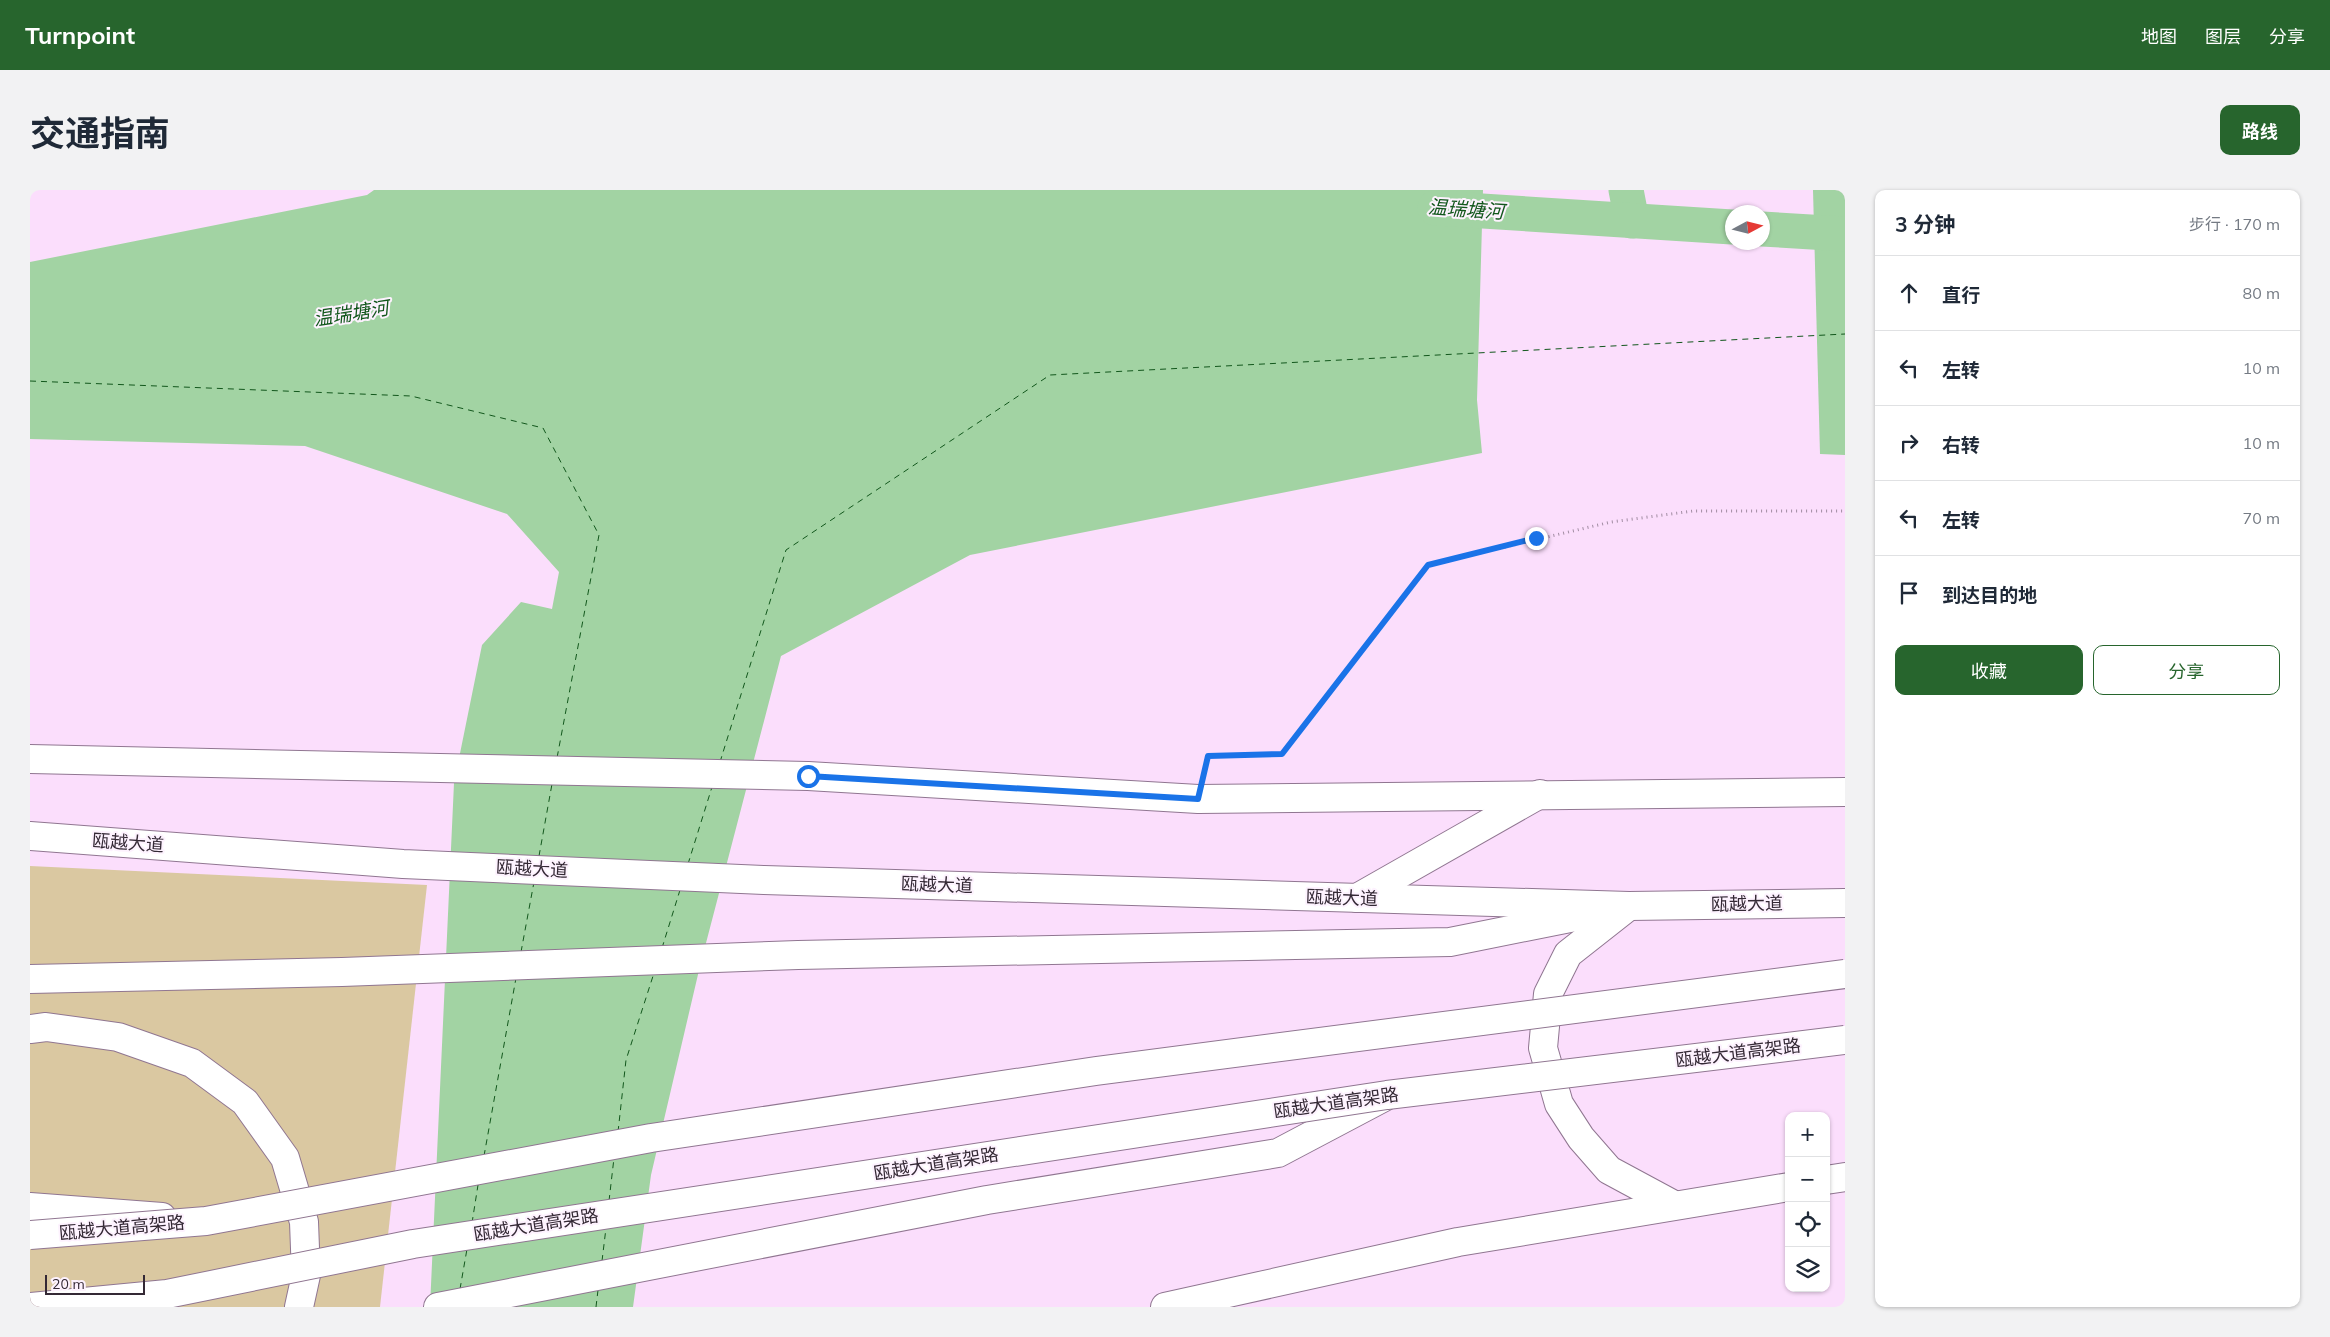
<!DOCTYPE html>
<html lang="zh">
<head>
<meta charset="utf-8">
<style>
	:root { --surface:#fff; --page:#f2f2f3; --text:#1f2937; --muted:#747a83; --line:#e0e1e3; --accent:#27652d }
	body { margin:0; font-family:Mulish,"Noto Sans SC",sans-serif; background:var(--page); color:var(--text) }
	.controls { position:absolute; right:15px; bottom:15px; display:grid; overflow:hidden; border-radius:10px; box-shadow:0 1px 4px #0004 }
	.controls button { width:45px; height:45px; display:grid; place-items:center; padding:0; border:0; border-bottom:1px solid var(--line); background:var(--surface); color:var(--text); font:25px sans-serif }
	.compass { position:absolute; left:1695px; top:15px; width:45px; height:45px; border-radius:50%; background:var(--surface); box-shadow:0 1px 4px #0004; rotate:83deg }
	.scale { position:absolute; left:15px; bottom:12px; width:100px; box-sizing:border-box; padding-left:5px; border:2px solid #342935; border-top:0; font-size:14px; line-height:18px; white-space:nowrap; color:#342935; -webkit-text-stroke:4px #fdf2fe; paint-order:stroke }
	.stop { position:absolute; width:15px; height:15px; margin:-11px; border:4px solid #1a73e8; border-radius:50%; background:#fff }
	.stop.end { background:#1a73e8; border-color:#fff; box-shadow:0 1px 5px #0008 }
	.list { margin:0; padding:0; list-style:none }
	h2 { display:flex; justify-content:space-between; align-items:center; height:65px; margin:0; padding:0 20px; font-size:21px }
	h2 small { font-size:16px; font-weight:400; color:var(--muted) }
	.list li { display:grid; grid-template-columns:32px 1fr auto; gap:15px; align-items:center; box-sizing:border-box; height:75px; padding:0 20px; border-top:1px solid var(--line) }
	.list b { display:block; font-size:19px; white-space:nowrap }
	.list em { font-size:16px; font-style:normal; color:var(--muted) }
	.actions { display:flex; gap:10px; padding:15px 20px }
	.actions a { flex:1; padding:11px 0; border:1px solid var(--accent); border-radius:10px; text-align:center; font-size:18px; color:var(--accent) }
	.actions .main { background:var(--accent); color:#fff }
	.icon { flex:none; width:28px; height:28px; fill:none; stroke:currentColor; stroke-width:2; stroke-linecap:round; stroke-linejoin:round }
	.map { position:relative; flex:none; width:1815px; height:1117px; overflow:hidden; border-radius:10px }
	header { display:flex; align-items:center; gap:30px; box-sizing:border-box; height:70px; padding:0 25px; background:var(--accent); color:#fff }
	header strong { font-size:24px }
	nav { display:flex; gap:28px; margin-inline-start:auto; font-size:18px }
	.intro { display:flex; align-items:center; justify-content:space-between; box-sizing:border-box; height:120px; padding:0 30px }
	h1 { margin:0; font-size:35px }
	.button { padding:12px 22px; border-radius:10px; background:var(--accent); color:#fff; font-size:18px; font-weight:700 }
	main { display:flex; gap:30px; padding:0 30px }
	aside { flex:1; background:var(--surface); border-radius:10px; box-shadow:0 1px 4px #0004 }
	.map>svg:first-child { display:block }
	.green { fill:#dac8a1 }
	.water { fill:#a2d3a3 }
	.lines { fill:none; stroke-linecap:round; stroke-linejoin:round }
	.canal { stroke:#a2d3a3; stroke-width:35 }
	.ferry { stroke:#12571c; stroke-width:1; stroke-dasharray:6 5; stroke-linecap:butt }
	.minor-casing { stroke:#907691; stroke-width:30 }
	.highway-casing { stroke:#907691; stroke-width:30 }
	.path { stroke:#a28da3; stroke-width:3; stroke-dasharray:1 4; stroke-linecap:butt }
	.minor { stroke:#fff; stroke-width:28 }
	.highway { stroke:#fff; stroke-width:28 }
	.highway-bridge-casing { stroke:#907691; stroke-width:30; stroke-linecap:butt }
	.highway-bridge { stroke:#fff; stroke-width:28 }
	.route { stroke:#1a73e8; stroke-width:6 }
	.labels { text-anchor:middle; stroke-width:4; stroke-linejoin:round; paint-order:stroke }
	.street-label { font-size:18px; fill:#342935; stroke:#fdf2fe }
	.water-label { font-size:19px; font-style:italic; fill:#12571c; stroke:#fdf2fe }
</style>
</head>
<body>
<header>
<strong>Turnpoint</strong>
<nav><a>地图</a><a>图层</a><a>分享</a></nav>
</header>
<div class="intro"><h1>交通指南</h1><a class="button">路线</a></div>
<main>
<div class="map">
<svg width="1815" height="1117" viewBox="0 0 1815 1117">
	<rect width="100%" height="100%" fill="#fbdefc"/>
	<!-- green -->
	<path class="green" d="M0 676 397 695 350 1117H0Z"/>
	<!-- water -->
	<g class="water">
		<path d="M344 0H1453L1447 210 1452 263 940 365 751 466 670 776 621 985 603 1117H400L424 593 452 455 491 412 522 419 529 382 477 324 275 256 0 249V72L337 5Z"/>
		<path d="M1783 0H1815V265L1790 264Z"/>
	</g>
	<g class="lines">
		<!-- canal -->
		<g class="canal">
			<path d="M1596 0 1602 31"/>
			<path d="M1405 18 1702 37"/>
			<path d="M1732 39 1815 44"/>
		</g>
		<!-- ferry -->
		<g class="ferry">
			<path d="M0 191 381 206 513 238 569 345 527 568"/>
			<path d="M690 572 756 360 1020 185 1815 144"/>
			<path d="M509 666 522 594"/>
			<path d="M658 674 682 597"/>
			<path d="M632 758 650 700"/>
			<path d="M491 762 504 692"/>
			<path d="M588 942 596 870 624 783"/>
			<path d="M454 966 486 788"/>
			<path d="M579 1011 584 968"/>
			<path d="M442 1033 448 995"/>
			<path d="M572 1071 576 1038"/>
			<path d="M430 1099 437 1059"/>
			<path d="M566 1117 568 1100"/>
		</g>
		<defs>
			<path id="minor" d="M0 569 778 586 1168 609 1815 602"/>
			<g id="highway">
				<path d="M0 646 373 674 734 690 1599 716 1815 713"/>
				<path d="M1327 708 1510 604"/>
				<path d="M1599 716 1538 764 1518 804 1513 858 1529 914 1551 948 1579 980 1644 1015"/>
				<path d="M0 789 312 782 768 765 1420 752 1550 726"/>
				<path d="M0 839 16 837 88 847 162 873 215 912 255 968 274 1032 276 1085 269 1117"/>
				<path d="M1796 990 1815 987"/>
				<path d="M0 1017 132 1027"/>
				<path d="M408 1117 957 1010 1248 963 1354 907"/>
				<path d="M1135 1117 1428 1052 1759 997"/>
			</g>
		</defs>
		<!-- minor casing -->
		<use href="#minor" class="minor-casing"/>
		<!-- highway casing -->
		<use href="#highway" class="highway-casing"/>
		<!-- path -->
		<path class="path" d="M1175 579 1178 566 1252 564 1398 375 1581 332 1663 321H1815"/>
		<!-- minor -->
		<use href="#minor" class="minor"/>
		<!-- highway -->
		<use href="#highway" class="highway"/>
		<defs>
			<g id="highway-bridge">
				<path d="M0 1045 176 1031 621 948 1066 881 1815 784"/>
				<path d="M0 1117 137 1104 383 1054 1357 905 1815 850"/>
			</g>
		</defs>
		<!-- highway-bridge casing -->
		<use href="#highway-bridge" class="highway-bridge-casing"/>
		<!-- highway-bridge -->
		<use href="#highway-bridge" class="highway-bridge"/>
	</g>
	<g class="lines">
		<!-- route -->
		<path class="route" d="M778 586 1168 609 1178 566 1252 564 1398 375 1506 348"/>
	</g>
	<g class="labels">
		<!-- street labels -->
		<g class="street-label">
			<text transform="translate(98 653) rotate(4)" y="6">瓯越大道</text>
			<text transform="translate(502 679) rotate(3)" y="6">瓯越大道</text>
			<text transform="translate(907 695) rotate(2)" y="6">瓯越大道</text>
			<text transform="translate(1312 708) rotate(2)" y="6">瓯越大道</text>
			<text transform="translate(1717 714) rotate(-1)" y="6">瓯越大道</text>
			<text transform="translate(1708 863) rotate(-7)" y="6">瓯越大道高架路</text>
			<text transform="translate(1306 913) rotate(-8)" y="6">瓯越大道高架路</text>
			<text transform="translate(906 974) rotate(-9)" y="6">瓯越大道高架路</text>
			<text transform="translate(506 1035) rotate(-9)" y="6">瓯越大道高架路</text>
			<text transform="translate(92 1038) rotate(-5)" y="6">瓯越大道高架路</text>
		</g>
		<!-- water labels -->
		<g class="water-label">
			<text transform="translate(1436 19) rotate(4)" y="7">温瑞塘河</text>
			<text transform="translate(321 123) rotate(-9)" y="7">温瑞塘河</text>
		</g>
	</g>
</svg>
<div class="controls">
<button>+</button>
<button>−</button>
<button><svg class="icon" aria-label="locate" viewBox="0 0 24 24"><circle cx="12" cy="12" r="6"/><path d="M12 2v4M12 18v4M2 12h4M18 12h4"/></svg></button>
<button><svg class="icon" aria-label="layers" viewBox="0 0 24 24"><path d="M12 4l9 5-9 5-9-5zM3 14l9 5 9-5"/></svg></button>
</div>
<svg class="compass" viewBox="-18 -18 36 36"><path d="M0-13l5 13h-10z" fill="#e53935"/><path d="M0 13l5-13h-10z" fill="#747a83"/></svg>
<div class="scale">20 m</div>
<div class="stop" style="left:778px;top:586px"></div>
<div class="stop end" style="left:1506px;top:348px"></div>
</div>
<aside>
<h2>3 分钟<small>步行 · 170 m</small></h2>
<ul class="list">
<li><svg class="icon" aria-label="ahead" viewBox="0 0 24 24"><path d="M12 20V5M6 11l6-6 6 6"/></svg><div><b>直行</b></div><em>80 m</em></li>
<li><svg class="icon" aria-label="left" viewBox="0 0 24 24"><path d="M17 20v-9H6M10 6l-5 5 5 5"/></svg><div><b>左转</b></div><em>10 m</em></li>
<li><svg class="icon" aria-label="right" viewBox="0 0 24 24"><path d="M7 20v-9h11M14 6l5 5-5 5"/></svg><div><b>右转</b></div><em>10 m</em></li>
<li><svg class="icon" aria-label="left" viewBox="0 0 24 24"><path d="M17 20v-9H6M10 6l-5 5 5 5"/></svg><div><b>左转</b></div><em>70 m</em></li>
<li><svg class="icon" aria-label="arrive" viewBox="0 0 24 24"><path d="M6 21V4h12l-3 4 3 4H6"/></svg><div><b>到达目的地</b></div></li>
</ul>
<div class="actions"><a class="main">收藏</a><a>分享</a></div>
</aside>
</main>
</body>
</html>
